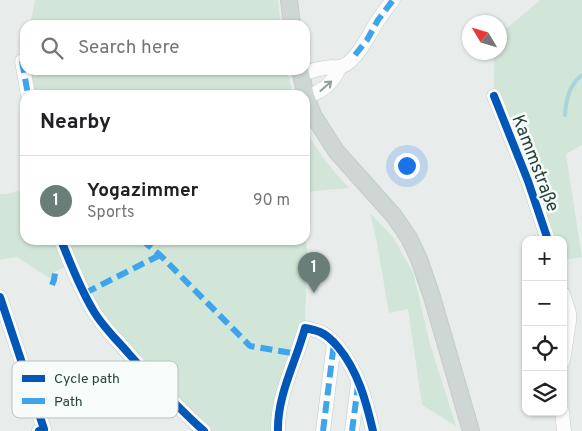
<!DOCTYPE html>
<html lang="en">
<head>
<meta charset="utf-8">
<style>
	:root { --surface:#fff; --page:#f6f6f6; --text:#202124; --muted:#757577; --line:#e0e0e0; --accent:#697e78 }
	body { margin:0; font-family:Overpass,sans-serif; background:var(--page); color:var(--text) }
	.controls { position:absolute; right:15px; bottom:15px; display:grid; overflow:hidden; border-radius:10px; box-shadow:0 1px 4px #0004 }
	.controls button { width:45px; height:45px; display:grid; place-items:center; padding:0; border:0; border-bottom:1px solid var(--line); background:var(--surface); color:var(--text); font:25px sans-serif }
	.compass { position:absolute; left:462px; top:15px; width:45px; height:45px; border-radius:50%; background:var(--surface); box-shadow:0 1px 4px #0004; rotate:308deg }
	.you { position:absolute; left:406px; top:165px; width:18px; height:18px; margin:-12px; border:4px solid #fff; border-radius:50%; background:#1a73e8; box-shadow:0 0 0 8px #1a73e833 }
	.badge { display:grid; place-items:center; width:32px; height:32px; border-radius:50%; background:var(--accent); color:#fff; font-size:16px; font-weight:700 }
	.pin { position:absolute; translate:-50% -41px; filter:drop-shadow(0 1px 2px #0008) }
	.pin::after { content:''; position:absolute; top:26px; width:18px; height:15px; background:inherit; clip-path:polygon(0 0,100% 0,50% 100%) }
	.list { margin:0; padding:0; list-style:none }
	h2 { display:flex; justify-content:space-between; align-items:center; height:65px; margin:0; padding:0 20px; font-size:21px }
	h2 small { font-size:16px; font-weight:400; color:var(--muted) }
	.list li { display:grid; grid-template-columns:32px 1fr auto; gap:15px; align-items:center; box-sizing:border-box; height:90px; padding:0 20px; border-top:1px solid var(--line) }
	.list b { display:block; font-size:19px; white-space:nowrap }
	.list p { margin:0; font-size:16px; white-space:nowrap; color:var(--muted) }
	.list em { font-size:16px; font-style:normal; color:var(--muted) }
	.icon { flex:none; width:28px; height:28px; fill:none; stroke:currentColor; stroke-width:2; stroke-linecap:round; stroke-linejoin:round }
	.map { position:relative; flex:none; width:582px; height:431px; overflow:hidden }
	.search { position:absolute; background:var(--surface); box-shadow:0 1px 4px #0004; left:20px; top:20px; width:290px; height:55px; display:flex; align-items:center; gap:12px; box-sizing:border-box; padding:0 18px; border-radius:15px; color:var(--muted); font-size:19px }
	.panel { position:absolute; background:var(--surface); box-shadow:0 1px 4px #0004; left:20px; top:90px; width:290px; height:155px; border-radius:15px }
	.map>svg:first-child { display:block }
	.green { fill:#d1e6d8 }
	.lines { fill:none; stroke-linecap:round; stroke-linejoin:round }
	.stream { stroke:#a9d4db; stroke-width:4 }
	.minor-casing { stroke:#c5cac8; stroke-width:15 }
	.major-casing { stroke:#c3ccc9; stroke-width:18 }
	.minor { stroke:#fcfcfc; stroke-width:14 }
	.major { stroke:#cfd7d5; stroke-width:16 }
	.quiet { stroke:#3ea4ec; stroke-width:6; stroke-dasharray:12 6; stroke-linecap:butt }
	.cycleway-casing { stroke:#f7fbf9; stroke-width:11 }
	.cycleway { stroke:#0057b8; stroke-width:8 }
	.oneway { stroke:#909f9b }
	.labels { text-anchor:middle; stroke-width:5; stroke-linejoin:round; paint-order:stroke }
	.street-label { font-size:18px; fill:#24423a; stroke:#f7fbf9 }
	.key { fill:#f7fbf9; stroke:#b8c4c0; stroke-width:1 }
	.key-label { font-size:14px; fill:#24423a }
</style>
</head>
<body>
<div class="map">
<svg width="582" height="431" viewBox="0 0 582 431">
	<rect width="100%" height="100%" fill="#e8edeb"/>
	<!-- green -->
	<g class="green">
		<path d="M35 0H278L281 25H30Z"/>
		<path d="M540 0H582V145L566 154 582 257 563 260V240H548L494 96V53L500 52V34Z"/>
		<path d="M25 47V70H287L293 95H28L22 61Z"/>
		<path d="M305 128C317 152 331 169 349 188L305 192Z"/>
		<path d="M25 189V240H305V237L307 249 305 328 278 431H204L112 335 71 264 54 272 52 280 17 257 0 260V194H6Z"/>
		<path d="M370 213 392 236 413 272 430 344 456 426 422 405 408 309 389 313 376 238Z"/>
	</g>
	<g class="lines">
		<!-- stream -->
		<path class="stream" d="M565 115C566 100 569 85 582 75"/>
		<defs>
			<g id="minor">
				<path d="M22 61 28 95"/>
				<path d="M301 74C310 71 321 68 332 67 334 67 337 68 339 67 356 65 370 31 379 19 383 13 388 6 393 0"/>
				<path d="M306 96C324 92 332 83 340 67"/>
				<path d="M494 96 528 181 548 240"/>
				<path d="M61 240C70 263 80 288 93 310 102 326 117 340 129 354 153 381 177 407 204 431"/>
				<path d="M563 294 569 313V321L563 361"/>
				<path d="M0 297 44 429 39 431"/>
				<path d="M562 412 564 431"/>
				<path d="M278 431C277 395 296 362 305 328 310 329 315 330 320 332 327 335 333 341 338 347 358 371 366 401 373 431"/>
				<path d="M323 431 334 343"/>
				<path d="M352 431 358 384"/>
			</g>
			<g id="major">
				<path d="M289 0 292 25"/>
				<path d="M300 70 306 96 313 115 336 151 394 216 409 238 419 259 432 297 471 431"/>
			</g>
		</defs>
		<!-- minor casing -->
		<use href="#minor" class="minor-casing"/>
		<!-- major casing -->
		<use href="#major" class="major-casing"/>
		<!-- minor -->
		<use href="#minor" class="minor"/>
		<!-- major -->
		<use href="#major" class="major"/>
		<!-- quiet -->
		<g class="quiet">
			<path d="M355 55 367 40 378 20 393 0"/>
			<path d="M22 61 28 95"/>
			<path d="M142 240 160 255 250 346 297 354"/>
			<path d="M52 285 54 280 55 273"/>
			<path d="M85 293 160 255"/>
			<path d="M323 431 334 343"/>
			<path d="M352 431 358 386"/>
		</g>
		<defs>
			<g id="cycleway">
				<path d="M494 96 528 181 548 240"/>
				<path d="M61 240C70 263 80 288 93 310 102 326 117 340 129 354 153 381 177 407 204 431"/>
				<path d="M0 297 44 429 39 431"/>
				<path d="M278 431C277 395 296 362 305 328 310 329 315 330 320 332 327 335 333 341 338 347 358 371 366 401 373 431"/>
			</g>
		</defs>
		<!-- cycleway casing -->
		<use href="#cycleway" class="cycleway-casing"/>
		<!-- cycleway -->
		<use href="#cycleway" class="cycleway"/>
	</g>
	<!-- one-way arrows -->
	<defs><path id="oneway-shaft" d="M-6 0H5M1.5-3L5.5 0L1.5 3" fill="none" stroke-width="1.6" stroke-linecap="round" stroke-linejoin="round" transform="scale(1.25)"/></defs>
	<use class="oneway" href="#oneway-shaft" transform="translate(326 86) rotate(-41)"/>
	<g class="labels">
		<!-- street labels -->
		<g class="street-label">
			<text transform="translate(536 163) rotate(69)" y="6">Kammstraße</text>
		</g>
	</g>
	<!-- legend -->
	<rect x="12" y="361" width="166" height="57" rx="8" class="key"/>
	<rect x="22" y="375" width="23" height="7" fill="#0057b8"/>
	<rect x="22" y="398" width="23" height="6" fill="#3ea4ec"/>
	<g class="key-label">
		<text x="54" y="383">Cycle path</text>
		<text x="54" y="406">Path</text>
	</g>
</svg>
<div class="controls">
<button>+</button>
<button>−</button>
<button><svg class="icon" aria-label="locate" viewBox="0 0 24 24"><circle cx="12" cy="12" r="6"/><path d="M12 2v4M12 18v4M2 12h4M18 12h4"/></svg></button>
<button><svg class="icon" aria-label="layers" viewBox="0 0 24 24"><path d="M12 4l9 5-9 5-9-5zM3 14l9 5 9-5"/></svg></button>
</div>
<svg class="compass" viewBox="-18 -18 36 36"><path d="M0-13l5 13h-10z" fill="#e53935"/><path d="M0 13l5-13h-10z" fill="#757577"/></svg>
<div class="you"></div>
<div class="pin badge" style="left:314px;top:293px">1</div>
<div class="search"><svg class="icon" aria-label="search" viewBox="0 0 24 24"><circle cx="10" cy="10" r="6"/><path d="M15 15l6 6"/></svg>Search here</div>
<section class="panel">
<h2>Nearby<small></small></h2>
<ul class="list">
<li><span class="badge">1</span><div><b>Yogazimmer</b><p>Sports</p></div><em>90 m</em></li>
</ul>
</section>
</div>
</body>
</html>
